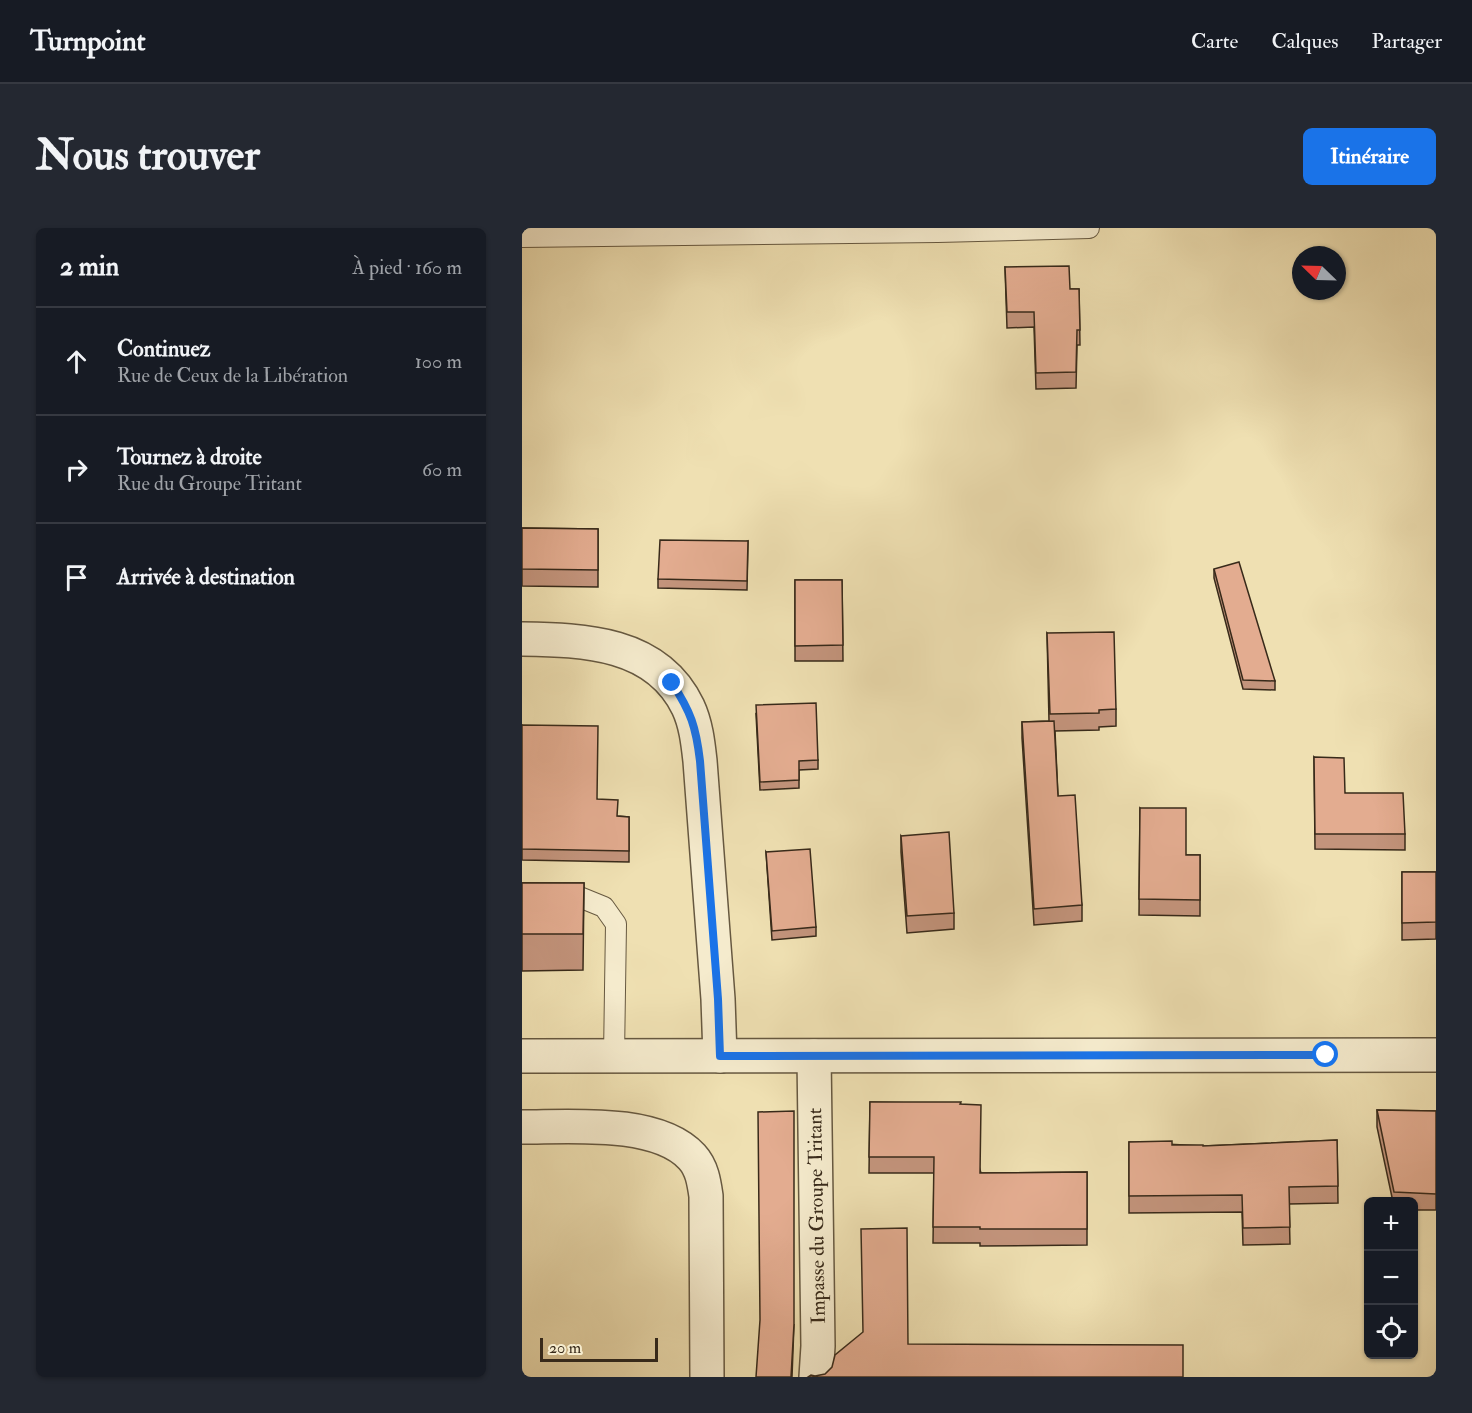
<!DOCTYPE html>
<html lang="fr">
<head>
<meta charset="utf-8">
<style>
	:root { --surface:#171b24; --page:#242831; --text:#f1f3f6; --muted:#9ea1a6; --line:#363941; --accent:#1a73e8 }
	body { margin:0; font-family:"IM FELL Double Pica",serif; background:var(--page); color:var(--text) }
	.controls { position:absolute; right:18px; bottom:18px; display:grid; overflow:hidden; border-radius:9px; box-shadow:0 2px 4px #0004 }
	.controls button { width:54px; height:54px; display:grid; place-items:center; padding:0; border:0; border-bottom:2px solid var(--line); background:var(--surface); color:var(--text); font:30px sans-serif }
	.compass { position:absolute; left:770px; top:18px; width:54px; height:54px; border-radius:50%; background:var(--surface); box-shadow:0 2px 4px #0004; rotate:293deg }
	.scale { position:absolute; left:18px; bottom:15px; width:118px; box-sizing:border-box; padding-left:6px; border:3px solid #382a1a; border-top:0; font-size:16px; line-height:21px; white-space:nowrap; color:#382a1a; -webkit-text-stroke:4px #f5ebcd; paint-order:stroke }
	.stop { position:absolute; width:18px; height:18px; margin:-14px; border:4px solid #1a73e8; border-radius:50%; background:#fff }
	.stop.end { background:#1a73e8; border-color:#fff; box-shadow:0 2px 6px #0008 }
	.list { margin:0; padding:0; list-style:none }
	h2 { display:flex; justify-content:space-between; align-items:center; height:78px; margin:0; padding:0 24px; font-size:26px }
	h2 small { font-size:20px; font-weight:400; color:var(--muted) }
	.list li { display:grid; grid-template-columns:39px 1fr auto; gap:18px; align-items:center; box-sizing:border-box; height:108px; padding:0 24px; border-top:2px solid var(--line) }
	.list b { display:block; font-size:22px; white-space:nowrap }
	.list p { margin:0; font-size:20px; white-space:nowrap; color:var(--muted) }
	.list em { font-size:20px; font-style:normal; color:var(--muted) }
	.icon { flex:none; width:33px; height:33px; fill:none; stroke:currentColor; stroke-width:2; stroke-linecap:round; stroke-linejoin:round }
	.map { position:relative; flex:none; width:914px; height:1149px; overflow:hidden; border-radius:9px }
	header { display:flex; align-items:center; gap:36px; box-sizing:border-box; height:84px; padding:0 30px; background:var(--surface); border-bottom:2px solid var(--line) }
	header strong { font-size:28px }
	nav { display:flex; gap:33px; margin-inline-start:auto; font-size:21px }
	.intro { display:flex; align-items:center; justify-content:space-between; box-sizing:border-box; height:144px; padding:0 36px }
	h1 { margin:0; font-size:42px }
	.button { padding:15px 27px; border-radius:9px; background:var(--accent); color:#fff; font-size:21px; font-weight:700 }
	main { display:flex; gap:36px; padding:0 36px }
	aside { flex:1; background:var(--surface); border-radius:9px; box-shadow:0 2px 4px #0004 }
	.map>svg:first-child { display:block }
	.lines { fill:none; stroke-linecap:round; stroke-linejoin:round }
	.lane-casing { stroke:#665840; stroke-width:22 }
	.street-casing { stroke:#665840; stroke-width:36 }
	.lane { stroke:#f5ebcd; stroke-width:20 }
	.street { stroke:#f5ebcd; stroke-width:33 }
	.wall { fill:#c3947c; stroke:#382a1a; stroke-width:1.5 }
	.shaded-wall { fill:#9f7865; stroke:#382a1a; stroke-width:1.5 }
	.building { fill:#e3ac90; stroke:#382a1a; stroke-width:1.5 }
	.route { stroke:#1a73e8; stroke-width:8 }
	.labels { text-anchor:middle; stroke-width:6; stroke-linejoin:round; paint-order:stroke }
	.street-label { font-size:20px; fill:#382a1a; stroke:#f5ebcd }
</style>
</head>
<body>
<header>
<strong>Turnpoint</strong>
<nav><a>Carte</a><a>Calques</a><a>Partager</a></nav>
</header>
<div class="intro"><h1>Nous trouver</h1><a class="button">Itinéraire</a></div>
<main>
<aside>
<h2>2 min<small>À pied · 160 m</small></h2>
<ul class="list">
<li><svg class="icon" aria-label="ahead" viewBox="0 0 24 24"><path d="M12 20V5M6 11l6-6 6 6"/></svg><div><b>Continuez</b><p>Rue de Ceux de la Libération</p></div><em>100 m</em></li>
<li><svg class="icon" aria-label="right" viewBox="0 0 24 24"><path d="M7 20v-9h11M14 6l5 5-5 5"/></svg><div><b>Tournez à droite</b><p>Rue du Groupe Tritant</p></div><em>60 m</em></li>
<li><svg class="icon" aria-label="arrive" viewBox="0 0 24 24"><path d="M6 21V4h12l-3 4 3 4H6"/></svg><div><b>Arrivée à destination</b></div></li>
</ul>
</aside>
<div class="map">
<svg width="914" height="1149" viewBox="0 0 914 1149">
	<rect width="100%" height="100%" fill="#efe0b2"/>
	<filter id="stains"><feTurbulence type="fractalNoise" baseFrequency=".00333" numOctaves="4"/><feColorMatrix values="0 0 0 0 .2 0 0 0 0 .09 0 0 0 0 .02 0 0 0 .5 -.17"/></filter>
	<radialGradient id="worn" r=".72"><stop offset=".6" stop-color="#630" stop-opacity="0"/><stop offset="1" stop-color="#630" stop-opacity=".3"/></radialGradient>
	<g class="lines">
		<defs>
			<g id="lane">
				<path d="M0 9 416 4 567 0"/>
				<path d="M0 665 50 666 82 679 94 696 92 828"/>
			</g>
			<g id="street">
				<path d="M0 411C62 412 135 414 166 479 174 496 176 515 178 533L196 771 198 828"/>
				<path d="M0 828 914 827"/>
				<path d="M292 828 296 1118 294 1149"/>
				<path d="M0 899C48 899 135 891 170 929 180 940 182 954 184 968L185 1149"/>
			</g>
		</defs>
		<!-- lane casing -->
		<use href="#lane" class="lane-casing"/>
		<!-- street casing -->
		<use href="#street" class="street-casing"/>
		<!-- lane -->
		<use href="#lane" class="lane"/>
		<!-- street -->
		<use href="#street" class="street"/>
	</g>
	<!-- wall -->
	<g class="wall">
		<path d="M483 39 548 61H557L558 117H555L554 160 514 161 512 99 485 100Z"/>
		<path d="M0 300 76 301V359L0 358Z"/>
		<path d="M226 313 225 362 136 360V351Z"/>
		<path d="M692 341 753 453V462L721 461 692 350Z"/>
		<path d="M273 352H320L321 433H273Z"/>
		<path d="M525 405 594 481V498L577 499V502L533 503 536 568 560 677V693L512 697 500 510V494L527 493Z"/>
		<path d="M234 486 296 532V541L277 542V560L238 562Z"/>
		<path d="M0 497 75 571 95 588 107 589V634L0 632Z"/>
		<path d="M792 529 823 565 883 606V622L793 621Z"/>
		<path d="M618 580 664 627H678V688L617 687Z"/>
		<path d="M379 608 432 685V701L385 705 379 624Z"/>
		<path d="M244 624 294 699V708L250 712Z"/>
		<path d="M880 644H914V711L880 712Z"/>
		<path d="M0 655H62L61 742 0 743Z"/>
		<path d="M348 874 439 876 459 945 565 944V1017L458 1018V1015H411L412 945H347Z"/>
		<path d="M855 882 914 883V982H891V974H871L855 899Z"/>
		<path d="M815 912 816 975 767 976 768 1016 721 1017 720 984 607 985V914L681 918Z"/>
	</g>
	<!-- shaded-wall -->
	<path class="shaded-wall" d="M272 1096 270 1149H269Z"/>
	<!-- building -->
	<g class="building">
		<path d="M547 38 548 61H557L558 102H555L554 144 514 145 512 84H485L483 39Z"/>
		<path d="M0 300 76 301V342L0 341Z"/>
		<path d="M138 312 226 313 225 353 136 351Z"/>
		<path d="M717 334 753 453 721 452 692 341Z"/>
		<path d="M273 352H320L321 417 273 418Z"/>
		<path d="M592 404 594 481 577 482V485L528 486 525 405Z"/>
		<path d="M294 475 296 532 277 533V552L238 554 234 477Z"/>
		<path d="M532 493 536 568 553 567 560 677 512 681 500 494Z"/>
		<path d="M0 497 76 498 75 571 96 572 95 588 107 589V623L0 621Z"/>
		<path d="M792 529 822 530 823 565H881L883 606H793Z"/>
		<path d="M618 580H664V627H678V672L617 671Z"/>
		<path d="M427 604 432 685 385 688 379 608Z"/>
		<path d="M288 621 294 699 250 703 244 624Z"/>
		<path d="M880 644H914V694L880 695Z"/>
		<path d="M0 655H62L61 706H0Z"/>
		<path d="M348 874H439L438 876 459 877 458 945 565 944V1001H458V999H411L412 929H347Z"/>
		<path d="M855 882 914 883V966L872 964Z"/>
		<path d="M272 883V1096L269 1149H234L238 1092 236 884Z"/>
		<path d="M815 912 816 958 767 959 768 999 721 1000 720 967 607 968V914L650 913V917H681V918Z"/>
		<path d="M385 1000 386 1116 661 1117V1149H286L289 1147 293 1148 303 1146 310 1139 313 1127 341 1104 339 1001Z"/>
	</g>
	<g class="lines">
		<!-- route -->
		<path class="route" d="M150 455C169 484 174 499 178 533L196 771 198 828 804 827"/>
	</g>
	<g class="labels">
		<!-- street labels -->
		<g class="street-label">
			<text transform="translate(294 988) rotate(-91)" y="7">Impasse du Groupe Tritant</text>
		</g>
	</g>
	<rect width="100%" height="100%" filter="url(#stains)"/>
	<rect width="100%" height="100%" fill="url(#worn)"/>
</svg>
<div class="controls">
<button>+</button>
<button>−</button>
<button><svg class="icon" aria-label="locate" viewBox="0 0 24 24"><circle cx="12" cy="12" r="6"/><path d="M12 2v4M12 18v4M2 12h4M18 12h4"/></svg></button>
</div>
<svg class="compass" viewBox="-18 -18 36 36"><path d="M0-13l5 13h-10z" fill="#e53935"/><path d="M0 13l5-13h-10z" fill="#9ea1a6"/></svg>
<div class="scale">20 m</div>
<div class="stop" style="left:804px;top:827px"></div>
<div class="stop end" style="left:150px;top:455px"></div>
</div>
</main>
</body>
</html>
